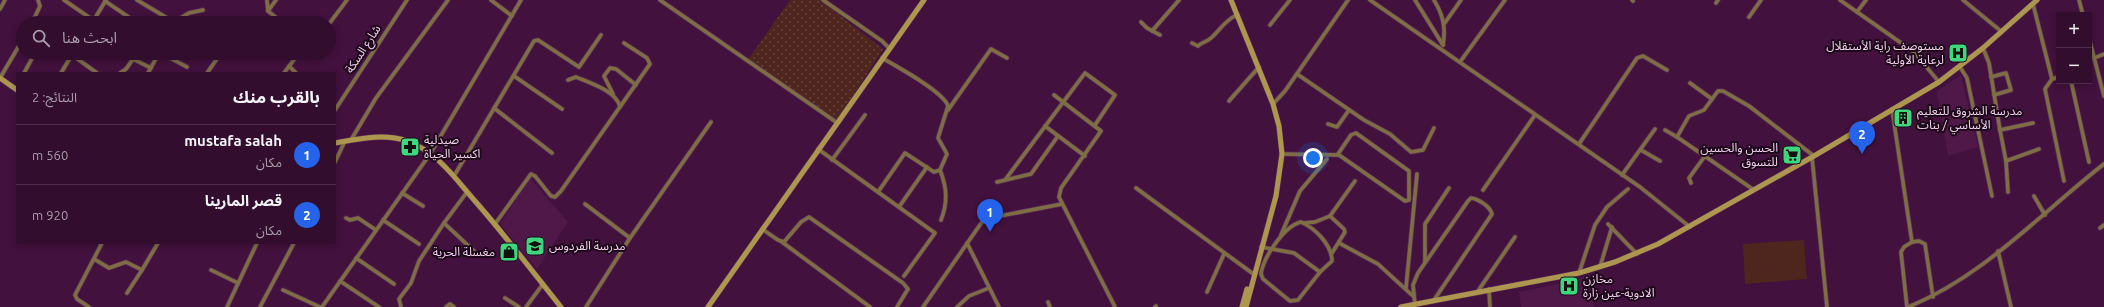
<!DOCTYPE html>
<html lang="ar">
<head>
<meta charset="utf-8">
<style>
	:root { --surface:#320d2e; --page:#3a1636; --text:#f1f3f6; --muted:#a89caa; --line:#4d2d4a; --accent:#2563eb }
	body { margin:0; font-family:Ubuntu,"Noto Sans Arabic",sans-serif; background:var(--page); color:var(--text); direction:rtl }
	.controls { position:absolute; right:12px; top:12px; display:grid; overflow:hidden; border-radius:0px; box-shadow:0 2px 6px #0003 }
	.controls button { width:36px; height:36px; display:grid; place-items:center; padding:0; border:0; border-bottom:1px solid var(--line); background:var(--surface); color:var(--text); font:20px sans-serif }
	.you { position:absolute; left:1313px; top:158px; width:14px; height:14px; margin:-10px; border:3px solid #fff; border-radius:50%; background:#1a73e8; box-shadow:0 0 0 6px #1a73e833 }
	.badge { display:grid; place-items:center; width:26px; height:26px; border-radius:50%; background:var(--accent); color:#fff; font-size:13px; font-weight:700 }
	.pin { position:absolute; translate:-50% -33px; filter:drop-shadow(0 1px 2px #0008) }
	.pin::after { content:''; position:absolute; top:21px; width:14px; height:12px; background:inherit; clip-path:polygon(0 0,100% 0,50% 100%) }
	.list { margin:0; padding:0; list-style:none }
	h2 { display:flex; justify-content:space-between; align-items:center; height:52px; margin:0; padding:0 16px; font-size:17px }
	h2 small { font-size:13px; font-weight:400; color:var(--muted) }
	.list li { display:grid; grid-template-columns:26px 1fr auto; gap:12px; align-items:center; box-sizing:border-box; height:60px; padding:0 16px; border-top:1px solid var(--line) }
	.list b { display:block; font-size:15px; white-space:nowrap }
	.list p { margin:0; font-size:13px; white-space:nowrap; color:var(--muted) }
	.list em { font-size:13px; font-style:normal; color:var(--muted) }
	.icon { flex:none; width:22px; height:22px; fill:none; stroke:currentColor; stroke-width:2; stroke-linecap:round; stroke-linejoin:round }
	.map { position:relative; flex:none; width:2104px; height:307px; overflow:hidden; direction:ltr }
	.search { position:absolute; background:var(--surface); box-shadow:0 2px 6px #0003; left:16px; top:16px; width:320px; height:44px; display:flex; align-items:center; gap:10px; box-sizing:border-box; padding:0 14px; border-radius:22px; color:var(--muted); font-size:15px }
	.panel { position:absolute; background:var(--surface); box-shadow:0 2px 6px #0003; left:16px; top:72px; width:320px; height:172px; border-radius:0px; direction:rtl }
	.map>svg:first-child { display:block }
	.built { fill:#4f1849 }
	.grass { fill:url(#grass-dots) }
	.pitch { fill:#4f261d }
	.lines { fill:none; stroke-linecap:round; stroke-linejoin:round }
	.minor-casing { stroke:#5e3059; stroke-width:5 }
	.secondary-casing { stroke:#5e3059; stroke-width:6 }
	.minor { stroke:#7d6f43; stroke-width:3.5 }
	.secondary { stroke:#ad974e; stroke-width:5 }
	.labels { text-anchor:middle; stroke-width:4; stroke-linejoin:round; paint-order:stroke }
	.poi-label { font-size:12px; fill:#efd0e9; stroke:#1d081b; text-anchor:start }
	.street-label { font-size:12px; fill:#efd0e9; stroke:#1d081b }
</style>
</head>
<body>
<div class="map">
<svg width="2104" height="307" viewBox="0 0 2104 307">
	<defs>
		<pattern id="grass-dots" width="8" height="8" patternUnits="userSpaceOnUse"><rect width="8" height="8" fill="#4f261d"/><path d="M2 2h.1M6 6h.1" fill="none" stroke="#69443e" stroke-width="1.8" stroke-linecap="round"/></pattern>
	</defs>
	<rect width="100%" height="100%" fill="#42113d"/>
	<!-- built -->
	<g class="built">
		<path d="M1959 41 1970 55 1958 64 1947 51Z"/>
		<path d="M1961 75 1978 147 1948 156 1937 91Z"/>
		<path d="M530 178 568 222 537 269 500 224Z"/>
		<path d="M1589 274 1594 307H1521L1519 292 1576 280Z"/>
	</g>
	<!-- grass -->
	<path class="grass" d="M790 0H820L883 49 836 122 747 61Z"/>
	<!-- pitch -->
	<path class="pitch" d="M1804 240 1807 279 1745 284 1743 244Z"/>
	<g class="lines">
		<defs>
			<g id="minor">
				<path d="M64 0 93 20"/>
				<path d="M137 0 174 22 189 13 203 10"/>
				<path d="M267 0 268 11 276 0"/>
				<path d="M491 0 512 16"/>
				<path d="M660 0 836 122"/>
				<path d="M823 0 882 41 889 48"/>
				<path d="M1370 0 1640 187 1690 227"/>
				<path d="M1415 0 1443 45"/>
				<path d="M1434 0C1443 15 1446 27 1443 45"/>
				<path d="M1632 0 1633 1"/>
				<path d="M1840 0 1914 52 1939 82"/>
				<path d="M1963 0 2002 32"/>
				<path d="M2079 0 2083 15"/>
				<path d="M105 1 130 18"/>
				<path d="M1716 3 1718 0"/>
				<path d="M2033 4 2052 79"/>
				<path d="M0 9 5 0"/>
				<path d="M268 11 283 23"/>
				<path d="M1857 12 1866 0"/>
				<path d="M1749 17 1761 0"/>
				<path d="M1141 22 1147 28 1160 35"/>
				<path d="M32 23 40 6 38 0"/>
				<path d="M92 23 106 0"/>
				<path d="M329 24 347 0"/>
				<path d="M1444 24 1461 0"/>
				<path d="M1270 25 1290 0"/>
				<path d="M1152 31 1179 0"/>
				<path d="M2089 38 2104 96"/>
				<path d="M1192 43 1198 46C1202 42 1207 42 1211 38 1220 30 1225 20 1237 15"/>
				<path d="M1983 48 1989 63 2000 130 2033 123"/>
				<path d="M161 53 187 67"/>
				<path d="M72 55 97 73"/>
				<path d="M2094 58 2104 54"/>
				<path d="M1460 62 1505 0"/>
				<path d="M289 66 296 73"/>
				<path d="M1960 67 1967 78 1992 196"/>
				<path d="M24 73 35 53"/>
				<path d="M61 73 73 53"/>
				<path d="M120 73 126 69 133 59 151 68"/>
				<path d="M148 73 159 53"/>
				<path d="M207 73 221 53"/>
				<path d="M284 73 299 53"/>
				<path d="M1297 74 1364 120 1390 134 1411 152 1423 150 1434 128"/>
				<path d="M514 76 562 109"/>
				<path d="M1991 77 2006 73 2011 90 1994 95"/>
				<path d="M2059 77 2052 79 2045 89 2064 181"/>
				<path d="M0 78 23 39"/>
				<path d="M568 80 576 77C590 83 617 91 620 107"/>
				<path d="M2071 81 2089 162"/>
				<path d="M1690 83 1712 99"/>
				<path d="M613 94 604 76 610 68 616 69 636 85"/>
				<path d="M1054 95 1101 131 1061 188 1059 197 1115 307"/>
				<path d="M1229 101 1259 67"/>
				<path d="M1273 104 1285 91 1348 0"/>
				<path d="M494 108 552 153"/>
				<path d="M1892 109 1912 242"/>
				<path d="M335 110 407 0"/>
				<path d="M948 110 991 49 1007 58"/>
				<path d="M1328 124 1337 127 1349 110"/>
				<path d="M1045 126 1085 156"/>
				<path d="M1665 130 1677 137 1754 190"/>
				<path d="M2000 130 2006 161 2039 149"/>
				<path d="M1677 137 1689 116 1704 110 1718 91H1723L1749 106 1814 156"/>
				<path d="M351 140 376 98 448 0"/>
				<path d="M1579 144 1637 58 1643 56 1667 70"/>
				<path d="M818 149 935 233 904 276"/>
				<path d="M1641 150 1660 161"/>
				<path d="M1282 154 1339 155 1405 201 1409 200V171L1356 133 1351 135 1338 154"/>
				<path d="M1812 157 1827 307"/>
				<path d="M832 160 865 115"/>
				<path d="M2006 161 2008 192"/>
				<path d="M335 162 345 141"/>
				<path d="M940 170C947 188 948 202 941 220"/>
				<path d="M1622 175 1655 129"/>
				<path d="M454 176 534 41 538 40 579 67 601 35"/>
				<path d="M1005 180 1085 73 1115 95 1095 125"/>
				<path d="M997 182 1031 174 1058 136"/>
				<path d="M1691 183 1689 178 1705 156"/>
				<path d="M1136 188 1252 273"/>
				<path d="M1483 190 1535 115"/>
				<path d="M878 192 905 153 934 172 940 170 947 154 938 138 948 106C944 92 896 66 882 58"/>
				<path d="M402 193 423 206"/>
				<path d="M2034 196 2045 215"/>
				<path d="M585 204 630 238"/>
				<path d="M899 207 927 167"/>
				<path d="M1330 216 1355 181"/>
				<path d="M346 218 350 220 358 218 376 230"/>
				<path d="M383 220 419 244"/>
				<path d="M1301 222C1315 228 1332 245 1332 261L1320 272 1298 300 1290 301 1263 279 1261 274C1263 258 1284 226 1301 222Z"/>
				<path d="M444 223 474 251"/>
				<path d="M1304 223 1315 222 1330 216 1344 229 1345 232 1332 253"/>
				<path d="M495 224 531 174 535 176 551 196 555 197 561 191 650 64 647 58 624 43"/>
				<path d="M1608 224 1637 254"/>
				<path d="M2100 228 2104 225"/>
				<path d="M762 229 778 240 784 242 801 222 809 217 903 283 908 289 897 307"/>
				<path d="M1281 235 1300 191 1327 159"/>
				<path d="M782 242 870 307"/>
				<path d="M967 243 999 307"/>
				<path d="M1339 243 1378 264 1413 296"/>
				<path d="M1261 247 1294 253 1320 272"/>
				<path d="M1998 251 2011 307"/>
				<path d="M356 258 394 284"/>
				<path d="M94 259 109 268 126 262 142 270 158 243"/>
				<path d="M1425 262V224L1449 188"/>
				<path d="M1600 267 1612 227"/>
				<path d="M211 270 238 283"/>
				<path d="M1579 273 1595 225 1607 207 1628 189"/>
				<path d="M340 281 379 307"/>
				<path d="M1406 288 1417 174"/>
				<path d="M1489 289 1490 307"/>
				<path d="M283 290 320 307"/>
				<path d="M1478 291 1515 237"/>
				<path d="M1207 292 1224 254"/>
				<path d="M127 293 142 270"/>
				<path d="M505 298 519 307"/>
				<path d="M1048 302 1050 307"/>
				<path d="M1415 305 1413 285 1418 273 1468 201 1471 198C1478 199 1490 206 1492 214L1434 300"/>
				<path d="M89 307 77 299 75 295 102 243"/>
				<path d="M227 307 257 243"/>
				<path d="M260 307 294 243"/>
				<path d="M322 307 430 154 521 0"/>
				<path d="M401 307 399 299 411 283 419 261 444 223 467 192"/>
				<path d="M446 307 450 304 454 307"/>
				<path d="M526 307 543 284"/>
				<path d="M586 307 630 238 711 122"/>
				<path d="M923 307 984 219 1062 204"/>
				<path d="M957 307 969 296 989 288"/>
				<path d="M1155 307 1156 306"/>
				<path d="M1907 307 1901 252 1904 247 1912 242 1919 241 1925 244 1933 297"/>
				<path d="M1908 307C1983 277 2041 213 2104 164"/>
			</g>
			<g id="secondary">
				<path d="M1231 0 1273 104 1279 126 1282 154 1276 196 1246 307"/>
				<path d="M0 78 17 90"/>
				<path d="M335 143C358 139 384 133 407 141 436 151 455 178 475 201 505 235 532 271 561 307"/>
				<path d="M708 307 924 0"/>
				<path d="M1242 307 1247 289"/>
				<path d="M1401 307 1579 273 1615 262 1658 244 1814 156 1939 82 1983 48 2037 0"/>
			</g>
		</defs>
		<!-- minor casing -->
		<use href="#minor" class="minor-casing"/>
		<!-- secondary casing -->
		<use href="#secondary" class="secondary-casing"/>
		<!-- minor -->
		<use href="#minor" class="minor"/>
		<!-- secondary -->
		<use href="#secondary" class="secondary"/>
	</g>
	<!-- icons -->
	<defs>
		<symbol id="hospital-square" viewBox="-11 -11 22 22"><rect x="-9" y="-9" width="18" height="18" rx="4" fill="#3fd77d" stroke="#1d081b"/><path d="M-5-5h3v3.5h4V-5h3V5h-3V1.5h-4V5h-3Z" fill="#111"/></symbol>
		<symbol id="building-square" viewBox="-11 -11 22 22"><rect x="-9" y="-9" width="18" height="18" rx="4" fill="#3fd77d" stroke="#1d081b"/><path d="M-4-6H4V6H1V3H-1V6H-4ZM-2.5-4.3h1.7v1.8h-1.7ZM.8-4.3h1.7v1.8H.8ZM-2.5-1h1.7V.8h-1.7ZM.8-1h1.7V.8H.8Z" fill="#111"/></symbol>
		<symbol id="pharmacy-square" viewBox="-11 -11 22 22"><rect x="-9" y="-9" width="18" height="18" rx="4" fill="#3fd77d" stroke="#1d081b"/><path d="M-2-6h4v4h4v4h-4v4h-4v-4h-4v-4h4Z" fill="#111"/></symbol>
		<symbol id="supermarket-square" viewBox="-11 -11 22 22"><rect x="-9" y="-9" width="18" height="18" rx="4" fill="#3fd77d" stroke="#1d081b"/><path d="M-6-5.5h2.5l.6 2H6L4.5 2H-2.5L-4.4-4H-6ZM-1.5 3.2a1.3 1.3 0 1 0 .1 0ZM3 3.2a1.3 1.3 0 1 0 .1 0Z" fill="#111"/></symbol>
		<symbol id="school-square" viewBox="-11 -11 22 22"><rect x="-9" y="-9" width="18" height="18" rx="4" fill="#3fd77d" stroke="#1d081b"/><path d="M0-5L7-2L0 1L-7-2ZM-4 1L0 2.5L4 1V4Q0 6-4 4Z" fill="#111"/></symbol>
		<symbol id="shop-square" viewBox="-11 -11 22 22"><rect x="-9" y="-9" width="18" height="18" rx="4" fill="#3fd77d" stroke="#1d081b"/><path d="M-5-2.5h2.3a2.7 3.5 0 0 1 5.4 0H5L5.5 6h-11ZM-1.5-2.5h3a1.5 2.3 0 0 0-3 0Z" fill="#111"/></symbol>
	</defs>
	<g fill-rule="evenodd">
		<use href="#hospital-square" x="1947" y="42" width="22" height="22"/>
		<use href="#building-square" x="1892" y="107" width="22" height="22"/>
		<use href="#pharmacy-square" x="399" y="136" width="22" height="22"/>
		<use href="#supermarket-square" x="1781" y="144" width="22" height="22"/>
		<use href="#school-square" x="524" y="235" width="22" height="22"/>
		<use href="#shop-square" x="498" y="241" width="22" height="22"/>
		<use href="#hospital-square" x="1558" y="275" width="22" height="22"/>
	</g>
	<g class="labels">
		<!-- poi labels -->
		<g class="poi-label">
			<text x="1944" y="50" text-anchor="end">مستوصف راية الأستقلال<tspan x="1944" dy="14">لرعاية الأولية</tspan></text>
			<text x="1917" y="115">مدرسة الشروق للتعليم<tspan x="1917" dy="14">الأساسي / بنات</tspan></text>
			<text x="424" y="144">صيدلية<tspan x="424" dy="14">اكسير الحياة</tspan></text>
			<text x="1778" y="152" text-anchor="end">الحسن والحسين<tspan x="1778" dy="14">للتسوق</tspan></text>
			<text x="549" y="250">مدرسة الفردوس</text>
			<text x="495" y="256" text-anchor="end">مغسلة الحرية</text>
			<text x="1583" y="283">مخازن<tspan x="1583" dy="14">الادوية-عين زارة</tspan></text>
		</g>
		<!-- street labels -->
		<g class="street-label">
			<text transform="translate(363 49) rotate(-57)" y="4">شارع السكة</text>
		</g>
	</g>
</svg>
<div class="controls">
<button>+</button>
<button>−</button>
</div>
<div class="you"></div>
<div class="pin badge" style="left:990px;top:232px">1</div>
<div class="pin badge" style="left:1862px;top:154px">2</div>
<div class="search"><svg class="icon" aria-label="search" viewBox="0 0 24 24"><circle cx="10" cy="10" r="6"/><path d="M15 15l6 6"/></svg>ابحث هنا</div>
<section class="panel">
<h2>بالقرب منك<small>النتائج: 2</small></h2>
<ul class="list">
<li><span class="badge">1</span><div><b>mustafa salah</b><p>مكان</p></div><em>560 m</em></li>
<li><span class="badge">2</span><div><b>قصر المارينا</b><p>مكان</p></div><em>920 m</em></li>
</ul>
</section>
</div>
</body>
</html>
